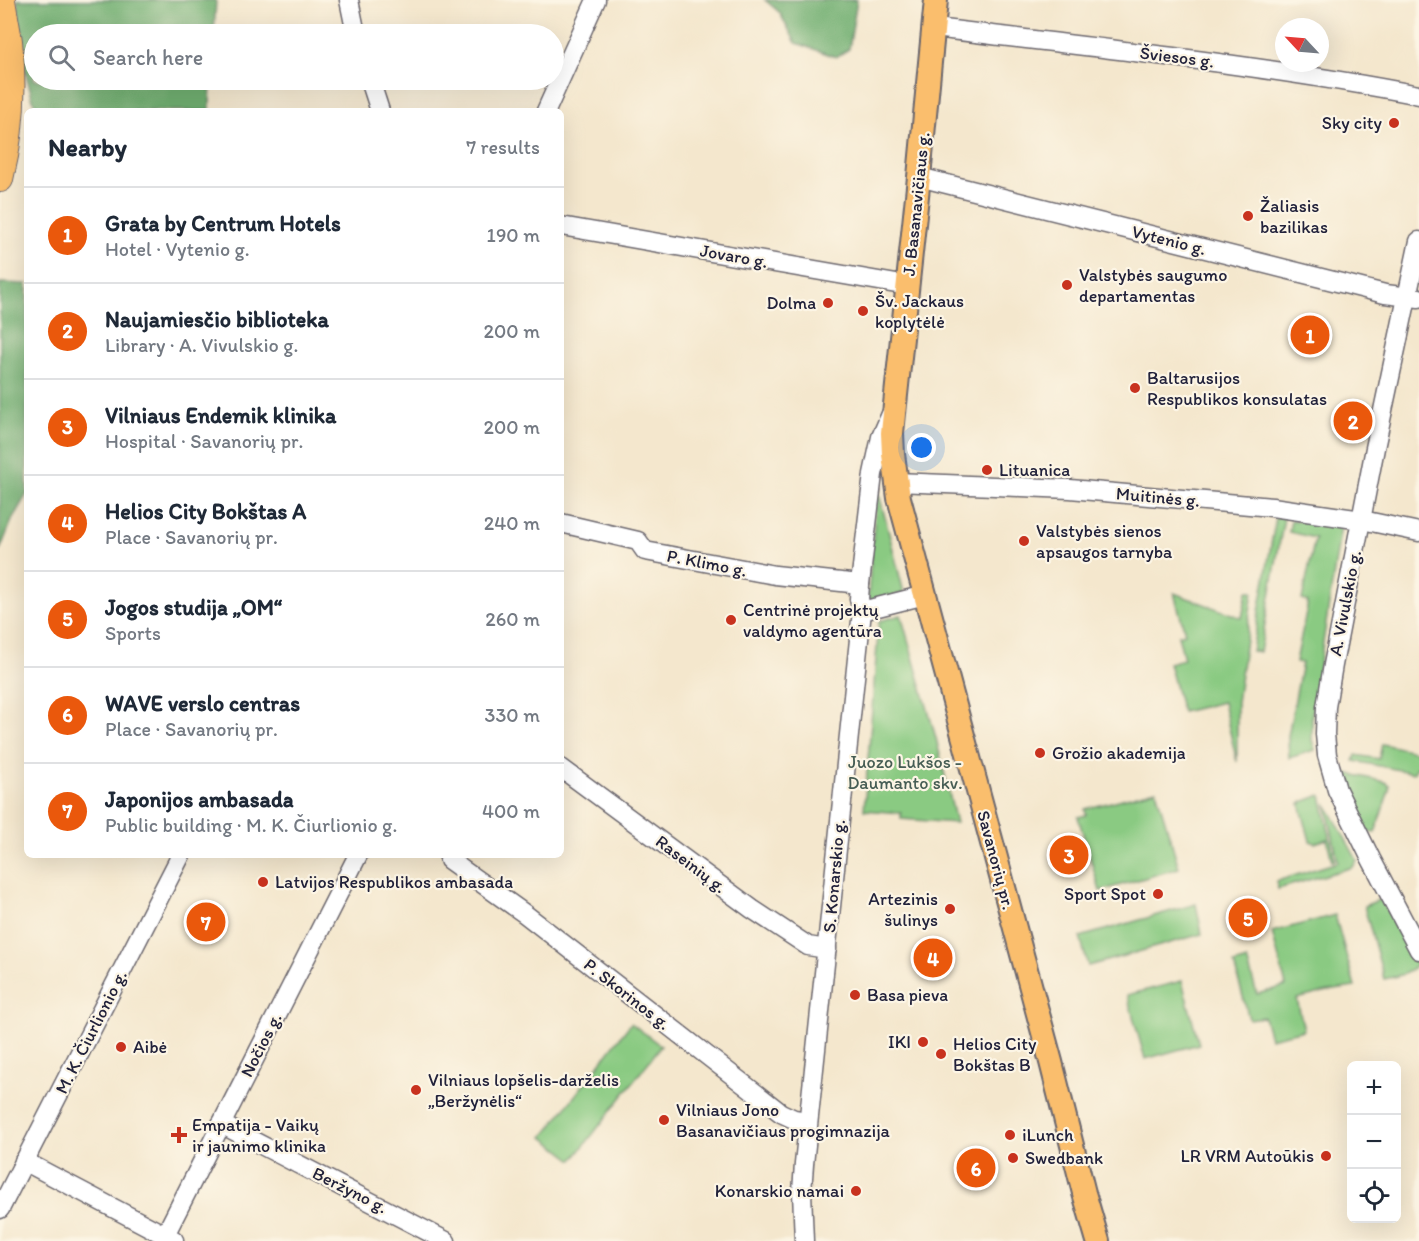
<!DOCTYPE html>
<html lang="en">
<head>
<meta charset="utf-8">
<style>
	:root { --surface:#fff; --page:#f2f2f3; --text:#1f2937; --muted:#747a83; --line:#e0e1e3; --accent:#ea580c }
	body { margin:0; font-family:Itim,sans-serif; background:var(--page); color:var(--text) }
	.controls { position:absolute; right:18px; bottom:18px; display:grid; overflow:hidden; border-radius:9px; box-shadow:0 6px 24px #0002 }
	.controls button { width:54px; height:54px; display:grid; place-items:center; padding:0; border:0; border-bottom:2px solid var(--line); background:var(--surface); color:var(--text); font:30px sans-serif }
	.compass { position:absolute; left:1275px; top:18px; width:54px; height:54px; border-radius:50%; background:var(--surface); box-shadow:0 6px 24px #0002; rotate:296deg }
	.you { position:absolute; left:922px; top:448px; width:21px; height:21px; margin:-15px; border:4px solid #fff; border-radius:50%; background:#1a73e8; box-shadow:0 0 0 9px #1a73e833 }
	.badge { display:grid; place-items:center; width:39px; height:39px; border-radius:50%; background:var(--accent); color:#fff; font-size:20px; font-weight:700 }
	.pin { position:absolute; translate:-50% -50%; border:3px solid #fff; box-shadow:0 2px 6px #0006 }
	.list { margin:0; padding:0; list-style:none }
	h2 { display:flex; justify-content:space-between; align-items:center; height:78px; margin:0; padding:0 24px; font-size:26px }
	h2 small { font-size:20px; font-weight:400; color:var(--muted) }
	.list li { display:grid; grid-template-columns:39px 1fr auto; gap:18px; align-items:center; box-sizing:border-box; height:96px; padding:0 24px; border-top:2px solid var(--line) }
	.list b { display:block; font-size:22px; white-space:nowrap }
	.list p { margin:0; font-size:20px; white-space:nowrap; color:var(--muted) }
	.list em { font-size:20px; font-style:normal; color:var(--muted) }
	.icon { flex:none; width:33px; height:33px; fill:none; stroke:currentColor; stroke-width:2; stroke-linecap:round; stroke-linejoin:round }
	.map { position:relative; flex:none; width:1419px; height:1241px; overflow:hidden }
	.search { position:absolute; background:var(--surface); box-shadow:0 6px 24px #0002; left:24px; top:24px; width:540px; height:66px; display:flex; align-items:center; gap:15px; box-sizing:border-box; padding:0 21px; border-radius:33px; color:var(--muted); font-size:22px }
	.panel { position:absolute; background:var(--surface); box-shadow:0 6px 24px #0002; left:24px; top:108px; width:540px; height:750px; border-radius:9px }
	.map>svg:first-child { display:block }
	.green { fill:#8aca82; stroke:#56765e; stroke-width:1.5 }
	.forest { fill:#6fae70; stroke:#486856; stroke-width:1.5 }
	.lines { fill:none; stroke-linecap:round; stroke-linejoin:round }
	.minor-casing { stroke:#6c676e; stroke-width:21 }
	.major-casing { stroke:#6c676e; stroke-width:26 }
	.highway-casing { stroke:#6c676e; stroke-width:28 }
	.minor { stroke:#fff; stroke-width:18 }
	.major { stroke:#fabe6d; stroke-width:22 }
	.highway { stroke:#fabe6d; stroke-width:26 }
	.poi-dot { fill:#c8321e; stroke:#fcf5e5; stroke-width:2 }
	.labels { text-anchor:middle; stroke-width:4.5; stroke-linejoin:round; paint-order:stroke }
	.street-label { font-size:18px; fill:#22223b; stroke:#fcf5e5 }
	.poi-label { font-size:18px; fill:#22223b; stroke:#fcf5e5; text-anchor:start }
	.park-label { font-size:18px; fill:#465d54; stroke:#fcf5e5 }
</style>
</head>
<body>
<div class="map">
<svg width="1419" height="1241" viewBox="0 0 1419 1241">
	<rect width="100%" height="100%" fill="#fcf5e5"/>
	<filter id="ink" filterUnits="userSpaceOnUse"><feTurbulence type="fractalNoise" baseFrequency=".0167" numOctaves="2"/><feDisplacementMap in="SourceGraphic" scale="12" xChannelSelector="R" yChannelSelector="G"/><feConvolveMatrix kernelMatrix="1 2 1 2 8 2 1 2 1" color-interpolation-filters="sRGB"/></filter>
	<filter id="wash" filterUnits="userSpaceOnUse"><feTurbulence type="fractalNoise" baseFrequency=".008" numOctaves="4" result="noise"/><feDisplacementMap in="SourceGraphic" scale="24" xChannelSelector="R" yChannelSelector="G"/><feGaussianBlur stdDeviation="1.35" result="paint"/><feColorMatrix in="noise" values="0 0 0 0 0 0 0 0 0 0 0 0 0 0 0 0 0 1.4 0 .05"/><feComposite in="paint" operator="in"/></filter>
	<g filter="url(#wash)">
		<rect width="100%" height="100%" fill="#f4e7cd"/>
		<!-- green -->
		<g class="green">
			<path d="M877 486 904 593 871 600 868 598Z"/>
			<path d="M1276 517 1284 518 1260 652 1252 651Z"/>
			<path d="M1291 520 1341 526 1312 714V740L1315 750 1289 758 1288 736 1302 663 1296 662 1308 602 1302 600 1315 538 1289 532Z"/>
			<path d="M1247 591H1253L1237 702V762L1223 702 1182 712 1169 663 1184 659 1178 635 1185 633 1174 593 1242 618Z"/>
			<path d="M901 615 936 738 956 823 901 819V813L864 810 879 621Z"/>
			<path d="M1382 744 1419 752V768H1416L1414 773 1354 761 1356 755 1379 759Z"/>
			<path d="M1342 772 1385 782 1389 785V790L1375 833 1366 832Z"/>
			<path d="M1156 790 1179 868 1100 891 1078 817 1086 815 1085 809Z"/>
			<path d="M1321 795 1335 860 1332 861 1327 839 1315 843 1310 841 1300 804H1302V802Z"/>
			<path d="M1326 803 1357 860 1353 867 1278 889 1277 881 1338 862Z"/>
			<path d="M1381 899 1410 953 1414 951 1418 962C1408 976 1400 975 1384 979L1364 906Z"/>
			<path d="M1196 904 1202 934 1088 966 1080 937Z"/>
			<path d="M1335 915 1355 987 1328 991 1297 999 1304 1030 1270 1038 1264 1017 1249 1019 1234 964 1247 960 1257 994 1286 986 1272 932Z"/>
			<path d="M1182 981 1199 1044 1145 1059 1127 995Z"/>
			<path d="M631 1023 661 1046 573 1160 543 1137Z"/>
		</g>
		<!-- forest -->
		<g class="forest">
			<path d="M17 0H216L214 34H34V80H211L210 111H36L24 67Z"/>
			<path d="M765 0H857L849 49 836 57 796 43 779 12Z"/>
			<path d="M0 283 27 284V494L13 518 0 550Z"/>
		</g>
	</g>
	<g filter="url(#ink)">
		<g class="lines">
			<defs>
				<g id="minor">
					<path d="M349 0 356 34"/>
					<path d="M935 28C1096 48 1259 64 1419 95"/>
					<path d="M370 80 380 111"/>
					<path d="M546 111 596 0"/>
					<path d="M919 177 1385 294 1419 298"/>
					<path d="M561 226 908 286"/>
					<path d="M1419 241 1375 448 1333 665 1326 707 1325 734 1327 755 1337 790 1371 859 1419 950"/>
					<path d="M896 482 1070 489 1272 507 1362 520 1419 532"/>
					<path d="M561 523 638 541 645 551 775 575 860 584"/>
					<path d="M862 611 925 595"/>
					<path d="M561 768 752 909 808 946 827 949"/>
					<path d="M449 860 525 914 781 1113 794 1119 808 1121"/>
					<path d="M221 1124 446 1241"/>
					<path d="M24 1161 174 1240"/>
					<path d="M0 1209 181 855"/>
					<path d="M165 1235 358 855"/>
					<path d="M804 1241 802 1192 804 1164 862 611 859 599 860 584 873 474 881 437 891 414"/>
				</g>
				<path id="major" d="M936 0 919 177 892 433 893 454 899 498 1051 1062 1084 1193 1098 1241"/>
				<path id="highway" d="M0 179C11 135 14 86 9 41 7 27 4 14 2 0"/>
			</defs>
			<!-- minor casing -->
			<use href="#minor" class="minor-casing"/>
			<!-- major casing -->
			<use href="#major" class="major-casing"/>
			<!-- highway casing -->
			<use href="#highway" class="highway-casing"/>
			<!-- minor -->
			<use href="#minor" class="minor"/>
			<!-- major -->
			<use href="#major" class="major"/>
			<!-- highway -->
			<use href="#highway" class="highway"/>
		</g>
	</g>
	<!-- markers -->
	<g class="poi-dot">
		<circle cx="1394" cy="123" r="6"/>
		<circle cx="1248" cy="216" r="6"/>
		<circle cx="1067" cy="285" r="6"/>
		<circle cx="828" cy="303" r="6"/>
		<circle cx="863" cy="311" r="6"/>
		<circle cx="1135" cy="388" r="6"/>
		<circle cx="987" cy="470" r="6"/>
		<circle cx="1024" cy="541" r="6"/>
		<circle cx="731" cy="620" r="6"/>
		<circle cx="1040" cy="753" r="6"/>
		<circle cx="263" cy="882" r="6"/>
		<circle cx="1158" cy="894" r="6"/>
		<circle cx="950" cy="909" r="6"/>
		<circle cx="855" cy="995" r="6"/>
		<circle cx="923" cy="1042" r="6"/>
		<circle cx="121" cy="1047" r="6"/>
		<circle cx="941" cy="1054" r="6"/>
		<circle cx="416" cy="1090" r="6"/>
		<circle cx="664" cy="1120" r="6"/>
		<path d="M176 1126h6v6h6v6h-6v6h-6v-6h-6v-6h6z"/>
		<circle cx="1010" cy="1135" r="6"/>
		<circle cx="1326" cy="1156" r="6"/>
		<circle cx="1013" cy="1158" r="6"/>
		<circle cx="856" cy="1191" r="6"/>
	</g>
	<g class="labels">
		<!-- street labels -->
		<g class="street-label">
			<text transform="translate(1177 57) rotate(7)" y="6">Šviesos g.</text>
			<text transform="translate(916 204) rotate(-84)" y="6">J. Basanavičiaus g.</text>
			<text transform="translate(1169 240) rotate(14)" y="6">Vytenio g.</text>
			<text transform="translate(734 256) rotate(10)" y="6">Jovaro g.</text>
			<text transform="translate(1158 497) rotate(5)" y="6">Muitinės g.</text>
			<text transform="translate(707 563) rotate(11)" y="6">P. Klimo g.</text>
			<text transform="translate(1345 603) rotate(-79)" y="6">A. Vivulskio g.</text>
			<text transform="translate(996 860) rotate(75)" y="6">Savanorių pr.</text>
			<text transform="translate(691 864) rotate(37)" y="6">Raseinių g.</text>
			<text transform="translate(834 876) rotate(-85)" y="6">S. Konarskio g.</text>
			<text transform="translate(627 994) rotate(38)" y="6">P. Skorinos g.</text>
			<text transform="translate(91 1032) rotate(-63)" y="6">M. K. Čiurlionio g.</text>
			<text transform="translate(261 1045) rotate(-63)" y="6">Nočios g.</text>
			<text transform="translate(350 1190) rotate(27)" y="6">Beržyno g.</text>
		</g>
		<!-- poi labels -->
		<g class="poi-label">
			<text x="1382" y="129" text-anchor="end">Sky city</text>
			<text x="1260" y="212">Žaliasis<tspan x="1260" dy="21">bazilikas</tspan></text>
			<text x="1079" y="281">Valstybės saugumo<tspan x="1079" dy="21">departamentas</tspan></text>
			<text x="875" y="307">Šv. Jackaus<tspan x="875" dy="21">koplytėlė</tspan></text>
			<text x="816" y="309" text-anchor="end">Dolma</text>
			<text x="1147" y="384">Baltarusijos<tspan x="1147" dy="21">Respublikos konsulatas</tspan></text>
			<text x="999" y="476">Lituanica</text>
			<text x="1036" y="537">Valstybės sienos<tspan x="1036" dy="21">apsaugos tarnyba</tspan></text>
			<text x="743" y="616">Centrinė projektų<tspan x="743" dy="21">valdymo agentūra</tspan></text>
			<text x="1052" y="759">Grožio akademija</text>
			<text x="275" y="888">Latvijos Respublikos ambasada</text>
			<text x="1146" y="900" text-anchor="end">Sport Spot</text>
			<text x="938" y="905" text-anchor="end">Artezinis<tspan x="938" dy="21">šulinys</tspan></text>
			<text x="867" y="1001">Basa pieva</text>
			<text x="911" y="1048" text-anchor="end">IKI</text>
			<text x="953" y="1050">Helios City<tspan x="953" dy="21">Bokštas B</tspan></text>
			<text x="133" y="1053">Aibė</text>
			<text x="428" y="1086">Vilniaus lopšelis-darželis<tspan x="428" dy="21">„Beržynėlis“</tspan></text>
			<text x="676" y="1116">Vilniaus Jono<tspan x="676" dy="21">Basanavičiaus progimnazija</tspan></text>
			<text x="192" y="1131">Empatija - Vaikų<tspan x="192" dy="21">ir jaunimo klinika</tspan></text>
			<text x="1022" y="1141">iLunch</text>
			<text x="1314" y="1162" text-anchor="end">LR VRM Autoūkis</text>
			<text x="1025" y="1164">Swedbank</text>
			<text x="844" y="1197" text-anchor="end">Konarskio namai</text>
		</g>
		<!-- park labels -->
		<g class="park-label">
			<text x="905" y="768">Juozo Lukšos -<tspan x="905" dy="21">Daumanto skv.</tspan></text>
		</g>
	</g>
</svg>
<div class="controls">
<button>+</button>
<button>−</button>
<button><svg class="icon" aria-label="locate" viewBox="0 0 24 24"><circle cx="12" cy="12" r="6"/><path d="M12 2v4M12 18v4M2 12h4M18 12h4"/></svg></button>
</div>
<svg class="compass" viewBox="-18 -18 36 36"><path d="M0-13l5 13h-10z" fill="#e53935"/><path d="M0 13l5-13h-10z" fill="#747a83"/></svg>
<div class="you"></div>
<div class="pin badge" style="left:1310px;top:335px">1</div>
<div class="pin badge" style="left:1353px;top:421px">2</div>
<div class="pin badge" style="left:1069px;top:855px">3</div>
<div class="pin badge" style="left:933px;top:958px">4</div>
<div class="pin badge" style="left:1248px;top:918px">5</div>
<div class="pin badge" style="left:976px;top:1168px">6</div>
<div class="pin badge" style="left:206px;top:922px">7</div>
<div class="search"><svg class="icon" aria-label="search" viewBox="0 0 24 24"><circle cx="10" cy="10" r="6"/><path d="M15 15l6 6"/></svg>Search here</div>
<section class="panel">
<h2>Nearby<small>7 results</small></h2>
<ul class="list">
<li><span class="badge">1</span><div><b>Grata by Centrum Hotels</b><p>Hotel · Vytenio g.</p></div><em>190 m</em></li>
<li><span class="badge">2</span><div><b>Naujamiesčio biblioteka</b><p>Library · A. Vivulskio g.</p></div><em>200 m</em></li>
<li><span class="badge">3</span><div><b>Vilniaus Endemik klinika</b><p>Hospital · Savanorių pr.</p></div><em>200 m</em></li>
<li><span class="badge">4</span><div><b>Helios City Bokštas A</b><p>Place · Savanorių pr.</p></div><em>240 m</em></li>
<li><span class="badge">5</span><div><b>Jogos studija „OM“</b><p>Sports</p></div><em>260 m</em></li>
<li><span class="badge">6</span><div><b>WAVE verslo centras</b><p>Place · Savanorių pr.</p></div><em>330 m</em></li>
<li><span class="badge">7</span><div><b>Japonijos ambasada</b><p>Public building · M. K. Čiurlionio g.</p></div><em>400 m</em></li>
</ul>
</section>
</div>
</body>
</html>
